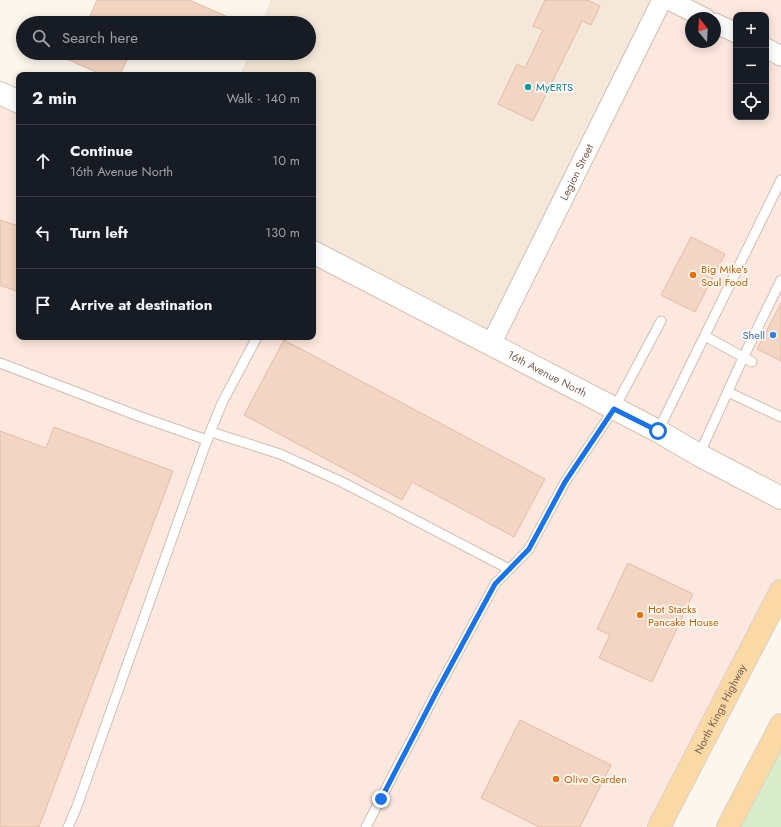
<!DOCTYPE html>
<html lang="en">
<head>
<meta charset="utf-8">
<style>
	:root { --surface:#171b24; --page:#20242c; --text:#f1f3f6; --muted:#9ea1a6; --line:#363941 }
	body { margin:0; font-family:Jost,sans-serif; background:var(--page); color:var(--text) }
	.controls { position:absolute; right:12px; top:12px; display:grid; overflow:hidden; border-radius:8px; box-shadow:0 2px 10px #0003 }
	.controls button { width:36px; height:36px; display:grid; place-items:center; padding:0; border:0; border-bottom:1px solid var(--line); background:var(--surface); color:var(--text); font:20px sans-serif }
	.compass { position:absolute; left:685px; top:12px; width:36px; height:36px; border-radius:50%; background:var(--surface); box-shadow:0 2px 10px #0003; rotate:342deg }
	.stop { position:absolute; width:12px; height:12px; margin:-9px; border:3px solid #1a73e8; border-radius:50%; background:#fff }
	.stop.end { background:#1a73e8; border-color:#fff; box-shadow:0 1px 4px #0008 }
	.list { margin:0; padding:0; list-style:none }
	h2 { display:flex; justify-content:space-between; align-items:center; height:52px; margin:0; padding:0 16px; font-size:17px }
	h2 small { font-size:13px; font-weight:400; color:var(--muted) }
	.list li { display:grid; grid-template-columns:26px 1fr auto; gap:12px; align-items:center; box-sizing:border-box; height:72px; padding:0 16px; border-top:1px solid var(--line) }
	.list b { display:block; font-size:15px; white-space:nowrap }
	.list p { margin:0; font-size:13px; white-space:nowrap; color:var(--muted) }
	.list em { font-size:13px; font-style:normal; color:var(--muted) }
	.icon { flex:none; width:22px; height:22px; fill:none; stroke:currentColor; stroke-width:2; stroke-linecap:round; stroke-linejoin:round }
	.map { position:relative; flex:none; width:781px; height:827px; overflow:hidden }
	.search { position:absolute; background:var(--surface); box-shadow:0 2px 10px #0003; left:16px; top:16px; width:300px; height:44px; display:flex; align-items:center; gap:10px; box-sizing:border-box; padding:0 14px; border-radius:22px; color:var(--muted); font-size:15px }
	.panel { position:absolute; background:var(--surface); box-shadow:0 2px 10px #0003; left:16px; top:72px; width:300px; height:268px; border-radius:8px }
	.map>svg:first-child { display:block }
	.residential { fill:#f5e8da }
	.commercial { fill:#fde8e0; fill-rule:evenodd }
	.green { fill:#d8ecc9 }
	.building { fill:#f3d5c3; stroke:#e6bba3 }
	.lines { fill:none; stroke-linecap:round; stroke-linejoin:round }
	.lane-casing { stroke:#d1beb0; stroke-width:11 }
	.street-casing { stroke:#d1beb0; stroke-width:21 }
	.secondary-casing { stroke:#d6c0b0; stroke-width:24 }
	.primary-casing { stroke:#dad1cd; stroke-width:24 }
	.lane { stroke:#fff; stroke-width:9 }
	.street { stroke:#fff; stroke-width:19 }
	.secondary { stroke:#fff; stroke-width:22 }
	.primary { stroke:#fbd9a5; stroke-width:22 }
	.route { stroke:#1a73e8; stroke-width:5 }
	.culture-dot { fill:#0f9aa8; stroke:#fffaf3; stroke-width:1.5 }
	.food-dot { fill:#e8710a; stroke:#fffaf3; stroke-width:1.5 }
	.shop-dot { fill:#3f7fe0; stroke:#fffaf3; stroke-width:1.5 }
	.labels { text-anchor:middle; stroke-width:3.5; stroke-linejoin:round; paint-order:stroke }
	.culture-label { font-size:11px; fill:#0d838f; stroke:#fffaf3; text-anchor:start }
	.street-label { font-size:11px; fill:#7a5c4d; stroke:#fffaf3 }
	.food-label { font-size:11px; fill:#c56008; stroke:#fffaf3; text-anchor:start }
	.shop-label { font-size:11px; fill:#366cbe; stroke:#fffaf3; text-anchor:end }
</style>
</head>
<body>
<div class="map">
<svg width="781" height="827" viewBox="0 0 781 827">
	<rect width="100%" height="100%" fill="#fdf6ec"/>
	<!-- residential -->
	<path class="residential" d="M271 0H662L491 344 313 252V75H240L249 53H309V23H261Z"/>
	<!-- commercial -->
	<path class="commercial" d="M663 0H781V591L658 827H0V93L19 103V337H313V252L491 343ZM736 15H766V117H736ZM691 18H715V42H691Z"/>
	<!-- green -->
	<path class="green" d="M781 725V827H728Z"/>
	<!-- building -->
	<g class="building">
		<path d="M97 0H189L226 16 222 23H87Z"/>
		<path d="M545 0H587L600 6 591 25 582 21 533 121 498 104 517 64 525 68 543 30 533 26Z"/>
		<path d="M53 53H130L120 75H103Z"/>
		<path d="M190 53H209L206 60Z"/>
		<path d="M0 220 19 226V292L0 285Z"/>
		<path d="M691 237 725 254 695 312 661 295Z"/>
		<path d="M781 303V361L757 349Z"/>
		<path d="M284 340 545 479 514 537 412 482 402 500 244 415Z"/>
		<path d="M54 427 173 471 39 827H0V431L46 448Z"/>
		<path d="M628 563 693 594 652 682 599 658 610 635 597 629Z"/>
		<path d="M520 720 611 765 580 827H539L481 798Z"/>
	</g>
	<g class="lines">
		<defs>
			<g id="lane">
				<path d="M705 336 752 362"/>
				<path d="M0 363 141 417 207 440"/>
				<path d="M728 392 781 417"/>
				<path d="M658 431 781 180"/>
				<path d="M211 432 280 454 342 482 509 569"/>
				<path d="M699 455 743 358 781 280"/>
				<path d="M68 827 76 809 207 440 222 403 257 337"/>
				<path d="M366 827 437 691 495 584 529 549 565 482 614 409 661 321"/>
			</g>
			<g id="street">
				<path d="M669 0 705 18"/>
				<path d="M715 23 736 33"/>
				<path d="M766 48 781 56"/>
				<path id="s1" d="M491 344 662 0"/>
			</g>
			<g id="secondary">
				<path d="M0 93 19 102"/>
				<path id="s2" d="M313 252 658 431 699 455 781 498"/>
			</g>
			<g id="primary">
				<path id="s3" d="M659 827 781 591"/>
				<path d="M728 827 781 725"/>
			</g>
		</defs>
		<!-- lane casing -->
		<use href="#lane" class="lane-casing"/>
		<!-- street casing -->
		<use href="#street" class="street-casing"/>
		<!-- secondary casing -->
		<use href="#secondary" class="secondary-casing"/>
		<!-- primary casing -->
		<use href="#primary" class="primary-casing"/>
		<!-- lane -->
		<use href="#lane" class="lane"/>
		<!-- street -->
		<use href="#street" class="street"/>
		<!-- secondary -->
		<use href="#secondary" class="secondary"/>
		<!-- primary -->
		<use href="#primary" class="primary"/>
	</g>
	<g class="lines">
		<!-- route -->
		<path class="route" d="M381 799 437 691 495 584 529 549 565 482 614 409 658 431"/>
	</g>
	<!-- markers -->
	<circle class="culture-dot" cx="528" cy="87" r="4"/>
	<g class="food-dot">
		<circle cx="693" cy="275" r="4"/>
		<circle cx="640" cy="615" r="4"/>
		<circle cx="556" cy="779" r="4"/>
	</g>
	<circle class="shop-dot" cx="773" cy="335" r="4"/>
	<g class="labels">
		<!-- culture labels -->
		<g class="culture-label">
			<text x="536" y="91">MyERTS</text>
		</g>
		<!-- street labels -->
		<g class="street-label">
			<text dy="4" stroke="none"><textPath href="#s1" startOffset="192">Legion Street</textPath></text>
			<text dy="4" stroke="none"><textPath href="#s2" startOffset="264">16th Avenue North</textPath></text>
			<text dy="4" stroke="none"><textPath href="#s3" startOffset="133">North Kings Highway</textPath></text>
		</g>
		<!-- food labels -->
		<g class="food-label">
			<text x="701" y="273">Big Mike’s<tspan x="701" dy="13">Soul Food</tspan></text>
			<text x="648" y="613">Hot Stacks<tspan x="648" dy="13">Pancake House</tspan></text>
			<text x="564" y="783">Olive Garden</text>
		</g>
		<!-- shop labels -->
		<g class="shop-label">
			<text x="765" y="339">Shell</text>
		</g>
	</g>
</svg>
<div class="controls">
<button>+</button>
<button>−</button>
<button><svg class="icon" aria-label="locate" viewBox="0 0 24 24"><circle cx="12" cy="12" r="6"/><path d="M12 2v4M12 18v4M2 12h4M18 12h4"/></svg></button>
</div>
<svg class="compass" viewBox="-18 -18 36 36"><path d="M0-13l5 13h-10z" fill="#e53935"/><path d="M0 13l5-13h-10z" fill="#9ea1a6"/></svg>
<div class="stop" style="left:658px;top:431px"></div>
<div class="stop end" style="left:381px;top:799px"></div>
<div class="search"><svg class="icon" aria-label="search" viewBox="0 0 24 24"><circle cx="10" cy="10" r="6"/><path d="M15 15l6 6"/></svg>Search here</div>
<section class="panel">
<h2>2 min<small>Walk · 140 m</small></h2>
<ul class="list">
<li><svg class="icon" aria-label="ahead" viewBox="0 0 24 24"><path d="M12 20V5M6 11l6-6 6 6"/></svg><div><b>Continue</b><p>16th Avenue North</p></div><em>10 m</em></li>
<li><svg class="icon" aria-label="left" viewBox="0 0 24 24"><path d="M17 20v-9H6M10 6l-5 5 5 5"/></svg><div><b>Turn left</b></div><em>130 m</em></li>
<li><svg class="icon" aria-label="arrive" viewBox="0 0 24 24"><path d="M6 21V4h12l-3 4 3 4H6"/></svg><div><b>Arrive at destination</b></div></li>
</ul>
</section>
</div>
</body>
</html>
